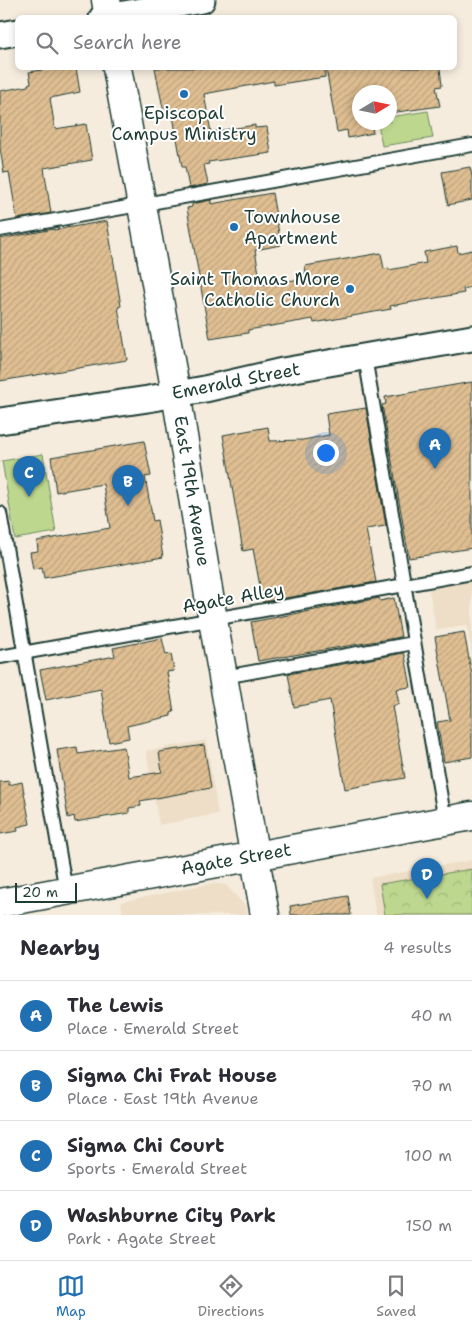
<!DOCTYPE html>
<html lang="en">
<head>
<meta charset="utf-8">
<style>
	:root { --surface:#fff; --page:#f2f2f3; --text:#2b2b33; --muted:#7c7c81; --line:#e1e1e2; --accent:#1f6fb2 }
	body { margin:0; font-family:"Shantell Sans",sans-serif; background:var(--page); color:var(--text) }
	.compass { position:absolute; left:352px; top:85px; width:45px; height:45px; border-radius:50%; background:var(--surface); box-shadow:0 2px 8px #0003; rotate:80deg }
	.scale { position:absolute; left:15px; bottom:12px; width:62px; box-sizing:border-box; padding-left:5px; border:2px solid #1f3d34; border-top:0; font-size:14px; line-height:18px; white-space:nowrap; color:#1f3d34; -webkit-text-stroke:4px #fff; paint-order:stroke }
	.you { position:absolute; left:325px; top:452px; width:18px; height:18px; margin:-12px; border:4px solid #fff; border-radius:50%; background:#1a73e8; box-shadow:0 0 0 8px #1a73e833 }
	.badge { display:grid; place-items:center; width:32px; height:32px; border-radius:50%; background:var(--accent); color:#fff; font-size:16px; font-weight:700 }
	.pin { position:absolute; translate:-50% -41px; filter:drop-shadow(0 1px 2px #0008) }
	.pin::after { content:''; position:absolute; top:26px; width:18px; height:15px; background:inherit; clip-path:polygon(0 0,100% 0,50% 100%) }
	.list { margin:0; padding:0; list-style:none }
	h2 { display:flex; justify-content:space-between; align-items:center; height:65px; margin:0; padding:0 20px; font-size:21px }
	h2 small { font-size:16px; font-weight:400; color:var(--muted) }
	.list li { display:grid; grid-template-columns:32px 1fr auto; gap:15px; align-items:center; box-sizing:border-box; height:70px; padding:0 20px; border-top:1px solid var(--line) }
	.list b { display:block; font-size:19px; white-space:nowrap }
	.list p { margin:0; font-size:16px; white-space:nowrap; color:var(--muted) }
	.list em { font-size:16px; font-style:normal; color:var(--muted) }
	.icon { flex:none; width:28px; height:28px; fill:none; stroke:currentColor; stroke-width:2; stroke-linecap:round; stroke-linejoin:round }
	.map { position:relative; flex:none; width:472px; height:915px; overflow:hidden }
	.search { position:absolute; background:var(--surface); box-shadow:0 2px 8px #0003; left:15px; right:15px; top:15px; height:55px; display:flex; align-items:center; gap:12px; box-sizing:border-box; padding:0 18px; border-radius:8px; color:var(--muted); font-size:19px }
	.sheet { height:345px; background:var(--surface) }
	nav { display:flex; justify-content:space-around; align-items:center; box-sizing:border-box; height:70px; border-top:1px solid var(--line); background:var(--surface); font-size:14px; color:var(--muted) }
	nav a { display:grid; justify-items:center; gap:2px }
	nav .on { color:var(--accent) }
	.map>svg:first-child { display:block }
	.built { fill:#eedec7 }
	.forest { fill:url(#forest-crowns); stroke:#6e8a61 }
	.pitch { fill:#bdd78e; stroke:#6e8a61 }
	.building { fill:url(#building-hatch); stroke:#1f3d34 }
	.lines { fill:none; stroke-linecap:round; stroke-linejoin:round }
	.service-casing { stroke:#1f3d34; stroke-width:16 }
	.minor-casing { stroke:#1f3d34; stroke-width:29 }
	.tertiary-casing { stroke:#1f3d34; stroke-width:31 }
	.service { stroke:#fff; stroke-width:12 }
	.minor { stroke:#fff; stroke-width:25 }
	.tertiary { stroke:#fff; stroke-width:28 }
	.poi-dot { fill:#1f6fb2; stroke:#fff; stroke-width:2 }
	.labels { text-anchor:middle; stroke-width:4; stroke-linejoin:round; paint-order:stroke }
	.poi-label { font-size:18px; fill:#1f3d34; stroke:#fff }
	.street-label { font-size:18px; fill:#1f3d34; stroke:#fff }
</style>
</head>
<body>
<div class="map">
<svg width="472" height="915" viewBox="0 0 472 915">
	<defs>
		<pattern id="forest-crowns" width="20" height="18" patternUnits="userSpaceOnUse" patternTransform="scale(1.25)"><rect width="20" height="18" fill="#bdd78e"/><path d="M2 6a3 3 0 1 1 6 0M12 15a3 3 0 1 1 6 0" fill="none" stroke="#a2b97b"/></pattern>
		<pattern id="building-hatch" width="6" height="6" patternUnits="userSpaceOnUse" patternTransform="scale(1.25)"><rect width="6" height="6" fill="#dfbe92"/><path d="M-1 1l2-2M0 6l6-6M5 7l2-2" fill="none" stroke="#bfa47e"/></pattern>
	</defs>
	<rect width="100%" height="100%" fill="#f5ecde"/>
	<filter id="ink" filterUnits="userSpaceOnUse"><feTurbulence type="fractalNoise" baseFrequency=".02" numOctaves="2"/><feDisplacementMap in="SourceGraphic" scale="10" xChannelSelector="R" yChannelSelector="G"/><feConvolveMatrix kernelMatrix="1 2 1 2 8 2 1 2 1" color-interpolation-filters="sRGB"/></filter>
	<g filter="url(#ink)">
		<!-- built -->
		<g class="built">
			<path d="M472 581V654L467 626 436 630 429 589Z"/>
			<path d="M206 740 218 814 159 825 146 751Z"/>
			<path d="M472 860V915H376L370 878Z"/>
			<path d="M214 883 226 885 246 907 247 915H123L121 902Z"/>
		</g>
		<!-- forest -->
		<path class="forest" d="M472 869V915H385L380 884Z"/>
		<!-- pitch -->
		<g class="pitch">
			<path d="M428 111 433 138 382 146 378 123 390 122V117Z"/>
			<path d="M43 454 56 532 15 539 2 461Z"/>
		</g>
		<!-- building -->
		<g class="building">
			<path d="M55 68H76L80 92 50 98 55 129 86 124 92 160 44 168 51 213 17 219 9 172 4 173 0 148V91L28 86V84L31 83 29 72Z"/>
			<path d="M155 68H325V77L274 85V81L204 94 211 132 255 125V128L267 127 271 153 208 162 209 164 204 165 208 184 189 188 185 167H182L173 116 168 117 166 108H163Z"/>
			<path d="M326 68H440L442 86 436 87 440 106 390 113V92H360V122H371L373 133 348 138 347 130 337 132Z"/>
			<path d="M470 167 472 176V200L448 205 442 172Z"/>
			<path d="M272 193 281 245 255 250 261 285 301 279V274H306L305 266 381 253 384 269 389 268V270L426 263 424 252 457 246 458 253 472 250V287L463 289 464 293 390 306 391 309 314 323 313 319 248 330V333L210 339 187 208 192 207V204L211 200V204Z"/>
			<path d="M107 221 121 306 118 307 127 360 0 381V239L54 229V230Z"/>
			<path d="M472 382V548L409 558 382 405 386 404 385 397Z"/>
			<path d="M366 408 386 526 366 529 376 582 263 602 253 549 243 551 223 435 268 427 270 441 303 440 329 435 326 414Z"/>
			<path d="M144 441 151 476 145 477 153 521 157 520 163 557 44 578 42 567 33 569 30 552 38 551 37 541 110 528 103 484 56 492 51 457Z"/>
			<path d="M379 598 380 601 394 598 401 637 258 661 251 622Z"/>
			<path d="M464 632 472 675V757L444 762 437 722 450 720 435 637Z"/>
			<path d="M162 638 166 655 171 654 174 671 167 672 174 712 171 713V716L127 726 129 738 109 742 101 689 46 700 40 670 115 656 113 648Z"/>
			<path d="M404 653 405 655 411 687 396 689 399 704 392 706 405 778 345 789 330 700 294 707 288 674Z"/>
			<path d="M204 745 211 788 140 801 141 806 129 808V813L75 822 74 816 68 818 57 750 77 747 78 754 124 747 129 777 162 772 159 752Z"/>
			<path d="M9 781V785L22 782 30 824 17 827 18 831 0 834V782Z"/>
			<path d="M348 896 351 915H291L290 906Z"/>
		</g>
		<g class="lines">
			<defs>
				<g id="service">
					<path d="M0 230 472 145"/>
					<path d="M365 357 445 821"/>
					<path d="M0 513 66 891"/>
					<path d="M0 657 472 573"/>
					<path d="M224 677 414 643"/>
				</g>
				<g id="minor">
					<path d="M102 18 202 0"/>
					<path d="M0 35 18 32"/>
					<path d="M0 421 148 399 205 389 283 371 472 338"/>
				</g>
				<g id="tertiary">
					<path d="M106 0 109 18"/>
					<path d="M117 68 176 393 213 620 265 915"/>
					<path d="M0 903 472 816"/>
				</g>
			</defs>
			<!-- service casing -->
			<use href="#service" class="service-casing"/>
			<!-- minor casing -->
			<use href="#minor" class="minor-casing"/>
			<!-- tertiary casing -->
			<use href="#tertiary" class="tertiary-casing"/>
			<!-- service -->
			<use href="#service" class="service"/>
			<!-- minor -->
			<use href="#minor" class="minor"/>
			<!-- tertiary -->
			<use href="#tertiary" class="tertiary"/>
		</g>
	</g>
	<!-- markers -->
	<g class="poi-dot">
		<circle cx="184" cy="94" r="5"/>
		<circle cx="234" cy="227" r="5"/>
		<circle cx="350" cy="289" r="5"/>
	</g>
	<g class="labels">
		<!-- poi labels -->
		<g class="poi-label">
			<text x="184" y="119">Episcopal<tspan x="184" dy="21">Campus Ministry</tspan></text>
			<text x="244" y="223" text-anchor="start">Townhouse<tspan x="244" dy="21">Apartment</tspan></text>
			<text x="340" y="285" text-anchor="end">Saint Thomas More<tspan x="340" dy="21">Catholic Church</tspan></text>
		</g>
		<!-- street labels -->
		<g class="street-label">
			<text transform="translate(236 381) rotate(-11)" y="6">Emerald Street</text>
			<text transform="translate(192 491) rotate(81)" y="6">East 19th Avenue</text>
			<text transform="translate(233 598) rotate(-10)" y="6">Agate Alley</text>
			<text transform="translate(236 859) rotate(-10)" y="6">Agate Street</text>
		</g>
	</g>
</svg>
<svg class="compass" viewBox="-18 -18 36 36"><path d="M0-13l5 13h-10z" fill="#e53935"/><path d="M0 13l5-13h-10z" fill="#7c7c81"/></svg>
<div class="scale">20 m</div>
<div class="you"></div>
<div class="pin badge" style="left:435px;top:469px">A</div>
<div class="pin badge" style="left:128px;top:506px">B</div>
<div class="pin badge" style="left:29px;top:497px">C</div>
<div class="pin badge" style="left:427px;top:899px">D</div>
<div class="search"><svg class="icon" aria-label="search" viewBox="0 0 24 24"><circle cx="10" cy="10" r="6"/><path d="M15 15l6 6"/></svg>Search here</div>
</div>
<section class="sheet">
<h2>Nearby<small>4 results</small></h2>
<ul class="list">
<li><span class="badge">A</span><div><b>The Lewis</b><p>Place · Emerald Street</p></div><em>40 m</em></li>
<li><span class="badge">B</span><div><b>Sigma Chi Frat House</b><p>Place · East 19th Avenue</p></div><em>70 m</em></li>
<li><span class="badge">C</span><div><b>Sigma Chi Court</b><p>Sports · Emerald Street</p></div><em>100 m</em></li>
<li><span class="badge">D</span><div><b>Washburne City Park</b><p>Park · Agate Street</p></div><em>150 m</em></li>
</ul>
</section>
<nav>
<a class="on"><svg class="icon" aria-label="map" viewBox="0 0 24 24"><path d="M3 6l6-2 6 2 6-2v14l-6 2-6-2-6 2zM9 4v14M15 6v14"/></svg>Map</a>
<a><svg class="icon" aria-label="directions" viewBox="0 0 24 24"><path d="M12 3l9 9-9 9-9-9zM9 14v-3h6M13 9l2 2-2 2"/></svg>Directions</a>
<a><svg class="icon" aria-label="saved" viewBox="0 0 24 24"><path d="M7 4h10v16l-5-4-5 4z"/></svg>Saved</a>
</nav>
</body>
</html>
